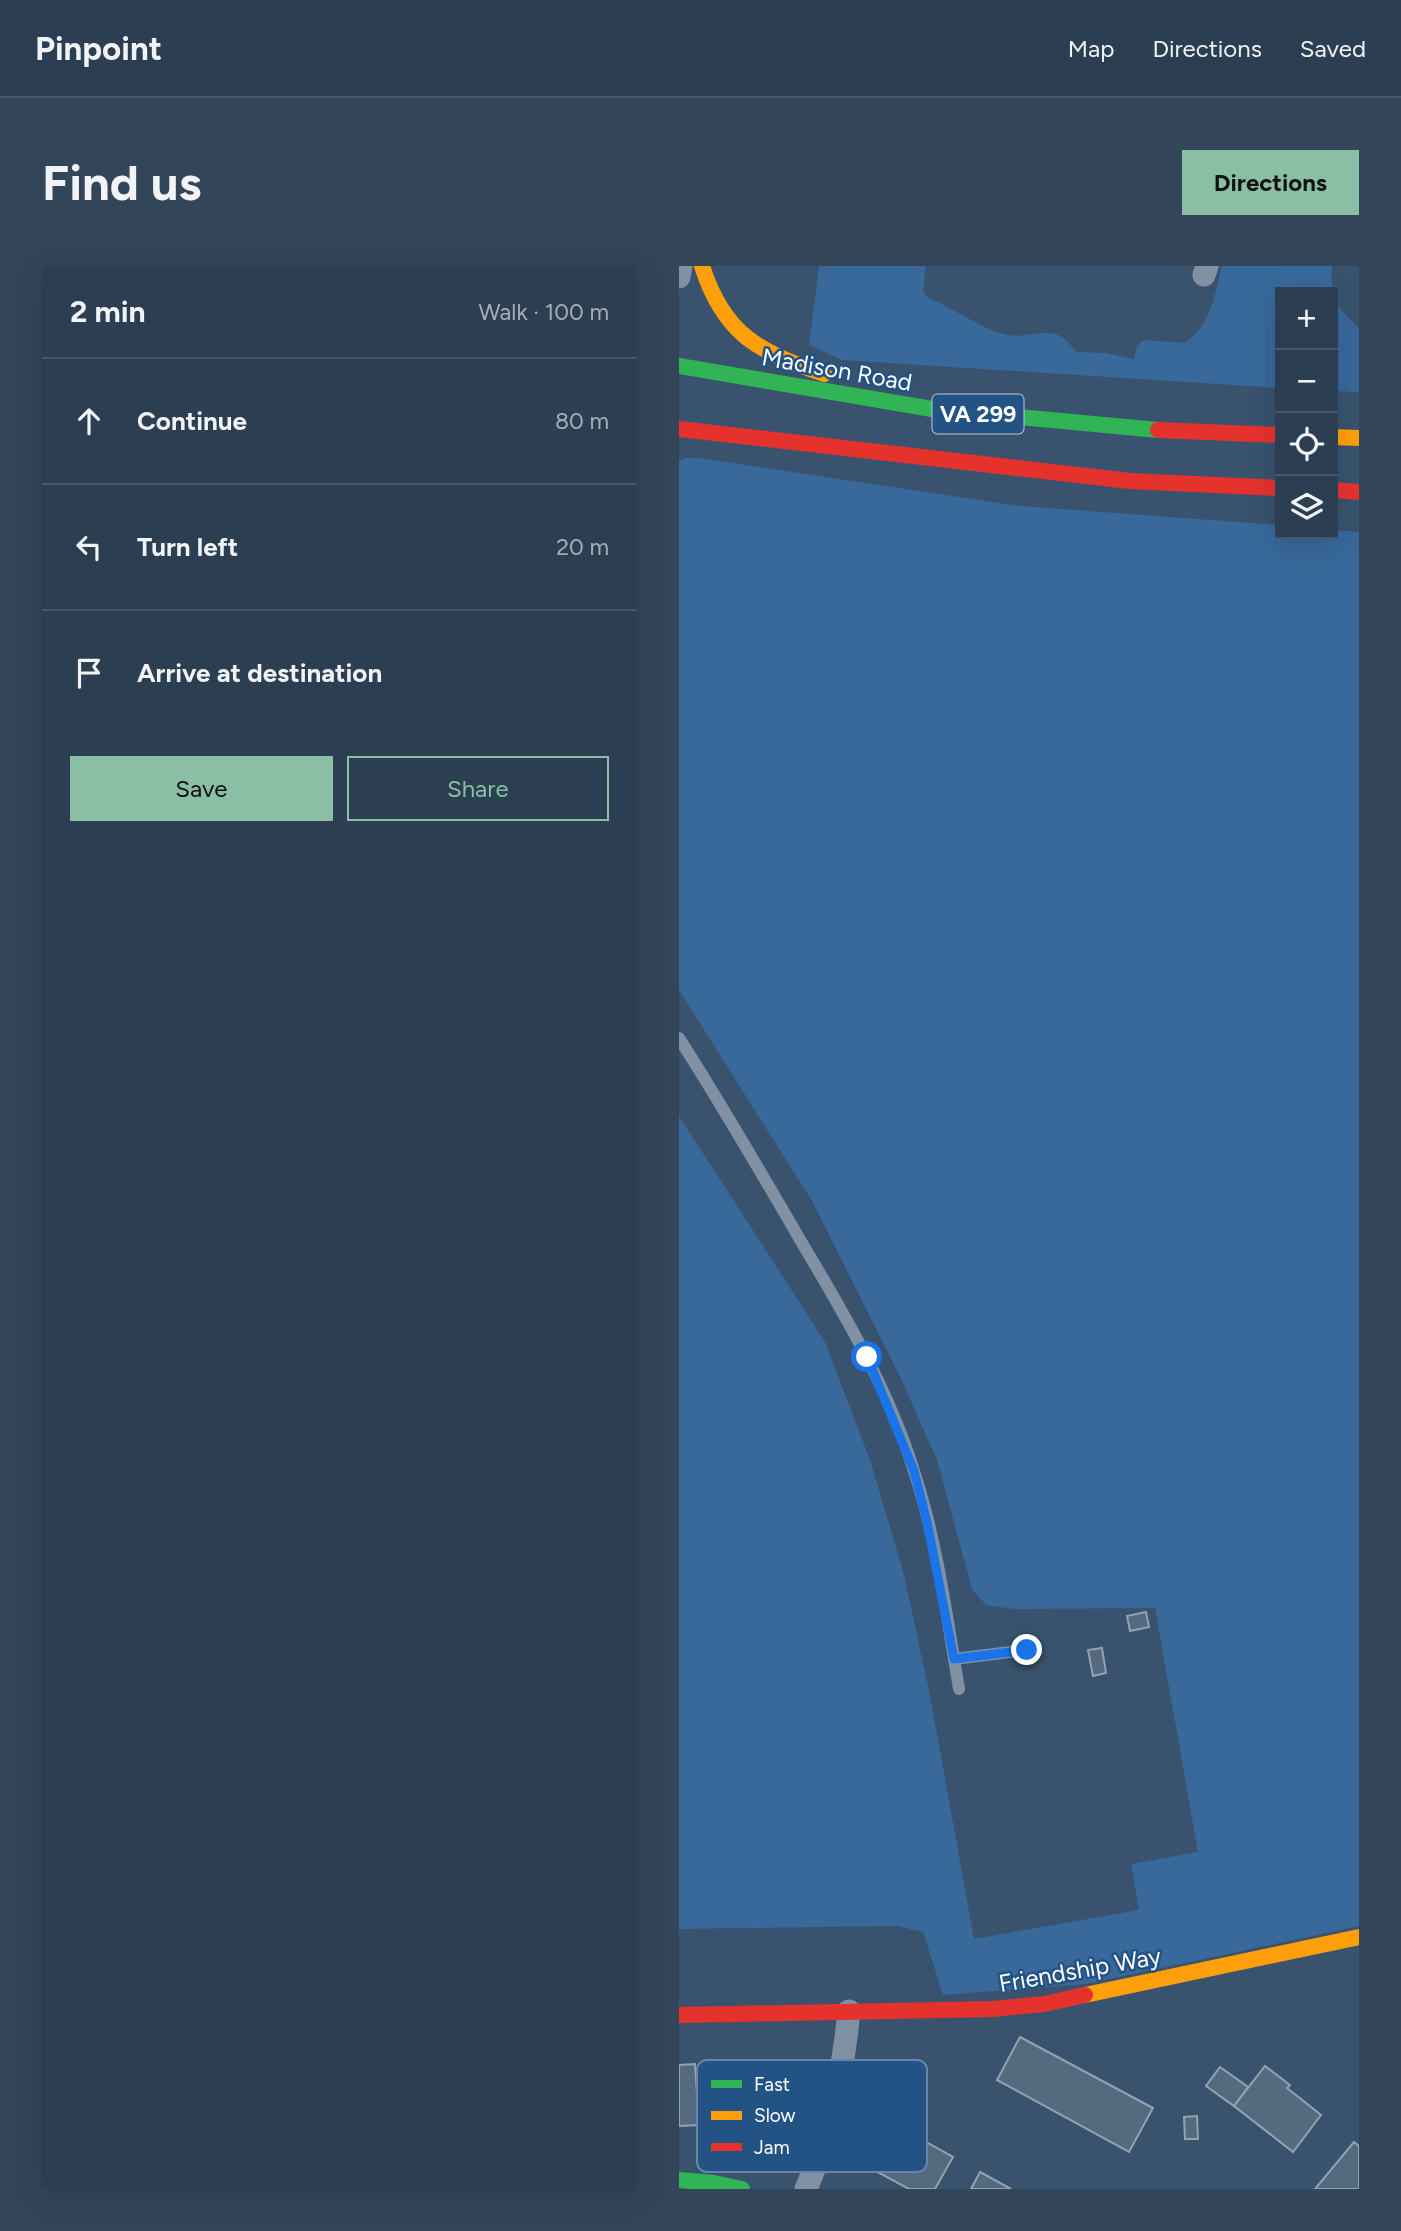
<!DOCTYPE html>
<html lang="en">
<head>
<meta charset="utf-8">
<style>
	:root { --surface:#2b3e52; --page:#334559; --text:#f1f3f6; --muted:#a6aeb8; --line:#475769; --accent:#8abfa5 }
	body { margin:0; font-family:Figtree,sans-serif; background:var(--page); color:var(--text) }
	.controls { position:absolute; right:21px; top:21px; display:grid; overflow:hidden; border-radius:0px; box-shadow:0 7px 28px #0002 }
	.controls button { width:63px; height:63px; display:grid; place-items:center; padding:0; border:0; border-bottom:2px solid var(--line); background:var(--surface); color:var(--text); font:35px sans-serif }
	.stop { position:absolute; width:21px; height:21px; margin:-16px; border:5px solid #1a73e8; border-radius:50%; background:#fff }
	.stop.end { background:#1a73e8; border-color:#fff; box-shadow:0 2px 7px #0008 }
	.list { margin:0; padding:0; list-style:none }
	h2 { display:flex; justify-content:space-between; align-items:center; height:91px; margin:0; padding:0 28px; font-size:30px }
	h2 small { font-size:23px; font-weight:400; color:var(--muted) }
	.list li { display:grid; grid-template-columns:46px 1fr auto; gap:21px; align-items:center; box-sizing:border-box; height:126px; padding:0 28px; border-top:2px solid var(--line) }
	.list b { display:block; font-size:26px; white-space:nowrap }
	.list em { font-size:23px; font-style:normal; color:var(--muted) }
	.actions { display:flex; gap:14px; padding:21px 28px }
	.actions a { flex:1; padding:16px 0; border:2px solid var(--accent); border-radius:0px; text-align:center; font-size:24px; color:var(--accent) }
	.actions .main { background:var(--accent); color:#111 }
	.icon { flex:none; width:38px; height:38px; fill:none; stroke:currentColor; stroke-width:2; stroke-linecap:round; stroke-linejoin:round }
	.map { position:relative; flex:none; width:680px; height:1923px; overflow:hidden; border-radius:0px }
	header { display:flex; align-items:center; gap:42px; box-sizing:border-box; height:98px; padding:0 35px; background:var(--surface); border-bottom:2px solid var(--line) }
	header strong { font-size:33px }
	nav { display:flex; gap:38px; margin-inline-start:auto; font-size:24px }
	.intro { display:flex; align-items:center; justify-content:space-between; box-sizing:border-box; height:168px; padding:0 42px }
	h1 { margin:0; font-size:49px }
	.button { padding:18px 32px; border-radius:0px; background:var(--accent); color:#111; font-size:24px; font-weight:700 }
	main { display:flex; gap:42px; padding:0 42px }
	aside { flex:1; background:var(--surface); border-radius:0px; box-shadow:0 7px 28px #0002 }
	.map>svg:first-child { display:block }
	.green { fill:#38699a }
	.building { fill:#546a7e; stroke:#93a2b2; stroke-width:2 }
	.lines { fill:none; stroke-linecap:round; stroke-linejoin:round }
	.lane { stroke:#8091a4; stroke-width:12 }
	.street { stroke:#8091a4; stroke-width:23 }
	.fast { stroke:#30b455; stroke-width:16 }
	.slow { stroke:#ff9f0a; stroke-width:16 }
	.jam { stroke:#e5322d; stroke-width:16 }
	.route { stroke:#1a73e8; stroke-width:9 }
	.labels { text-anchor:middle; stroke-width:5; stroke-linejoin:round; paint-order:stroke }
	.shield { fill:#235284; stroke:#bdcbda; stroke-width:2 }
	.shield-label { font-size:23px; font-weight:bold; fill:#fff }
	.street-label { font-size:24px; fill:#fff; stroke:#235284 }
	.key { fill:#235284; stroke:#6586a9; stroke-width:2 }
	.key-label { font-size:19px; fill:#fff }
</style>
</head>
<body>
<header>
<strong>Pinpoint</strong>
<nav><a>Map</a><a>Directions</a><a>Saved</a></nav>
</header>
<div class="intro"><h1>Find us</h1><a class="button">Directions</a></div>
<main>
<aside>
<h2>2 min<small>Walk · 100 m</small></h2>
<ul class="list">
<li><svg class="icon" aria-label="ahead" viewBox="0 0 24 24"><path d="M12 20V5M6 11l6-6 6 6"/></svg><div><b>Continue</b></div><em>80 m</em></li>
<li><svg class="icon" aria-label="left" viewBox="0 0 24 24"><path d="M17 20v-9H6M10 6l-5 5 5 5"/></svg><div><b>Turn left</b></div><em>20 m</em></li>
<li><svg class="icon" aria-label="arrive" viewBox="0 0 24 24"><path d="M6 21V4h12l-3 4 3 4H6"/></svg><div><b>Arrive at destination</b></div></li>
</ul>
<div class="actions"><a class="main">Save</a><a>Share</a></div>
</aside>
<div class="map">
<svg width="680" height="1923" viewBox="0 0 680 1923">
	<rect width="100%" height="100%" fill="#39536e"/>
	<!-- green -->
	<g class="green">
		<path d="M140 0H247L244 25 249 32C275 42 297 60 324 68 354 76 374 51 397 86L426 87 455 93 458 80 465 74 506 77C534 57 534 31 543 0H653C651 29 658 43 680 62V126L654 125V26H601V122L163 94 130 79Z"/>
		<path d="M6 192H20L341 240 601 259V268H654V264L680 266V1660L407 1718 264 1729 244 1666 218 1660 0 1663V850L146 1076 191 1194 224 1305 251 1429 295 1673 460 1644 452 1598 519 1586 476 1342 335 1343 307 1339 293 1323 258 1194 224 1117 133 935 0 724V195Z"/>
	</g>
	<!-- building -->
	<g class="building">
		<path d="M467 1346 470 1361 451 1365 448 1350Z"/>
		<path d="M423 1382 427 1407 414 1410 409 1384Z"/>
		<path d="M341 1771 474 1842 450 1886 318 1814Z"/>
		<path d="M16 1798 20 1859 0 1860V1799Z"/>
		<path d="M586 1800 611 1819 608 1822 642 1849 614 1886 555 1840Z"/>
		<path d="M541 1801 569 1821 555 1840 527 1820Z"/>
		<path d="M193 1846 274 1891 256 1923H230L169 1890Z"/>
		<path d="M518 1850 519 1873H506L505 1851Z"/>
		<path d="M675 1876 680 1880V1923H636Z"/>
		<path d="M301 1906 332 1923H292Z"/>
	</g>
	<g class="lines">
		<!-- lane -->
		<g class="lane">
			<path d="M0 772C43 839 83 908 123 977 166 1049 210 1124 235 1205 258 1275 268 1351 280 1423"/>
			<path d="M275 1393 347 1384"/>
		</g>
		<!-- street -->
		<g class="street">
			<path d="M525 9 528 0"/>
			<path d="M0 11 2 0"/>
			<path d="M127 1923C152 1866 164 1807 170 1745"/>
		</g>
		<!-- fast -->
		<g class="fast">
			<path d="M0 100 253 143 479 164"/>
			<path d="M0 1914 35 1917 63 1923"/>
		</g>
		<!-- slow -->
		<g class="slow">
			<path d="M23 0C45 69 80 86 145 108"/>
			<path d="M654 171 680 172"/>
			<path d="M406 1729 680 1671"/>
		</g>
		<!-- jam -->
		<g class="jam">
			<path d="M0 163 451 215 601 222"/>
			<path d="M479 164 601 169"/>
			<path d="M654 224 680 226"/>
			<path d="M0 1749 314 1743 365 1738 406 1729"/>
		</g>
	</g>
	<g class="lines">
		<!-- route -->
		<path class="route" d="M188 1091 235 1205 248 1256 275 1393 348 1384"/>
	</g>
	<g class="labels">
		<!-- shield labels -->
		<rect class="shield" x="253.5" y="128.5" width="91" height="39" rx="5"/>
		<g class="shield-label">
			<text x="299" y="156">VA 299</text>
		</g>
		<!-- street labels -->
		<g class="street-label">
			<text transform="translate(158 104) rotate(10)" y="8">Madison Road</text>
			<text transform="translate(401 1704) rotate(-10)" y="8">Friendship Way</text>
		</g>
	</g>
	<!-- legend -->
	<rect x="18" y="1794" width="230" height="112" rx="10" class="key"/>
	<rect x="32" y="1814" width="31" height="8" fill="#30b455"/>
	<rect x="32" y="1845" width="31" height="9" fill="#ff9f0a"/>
	<rect x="32" y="1877" width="31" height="8" fill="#e5322d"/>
	<g class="key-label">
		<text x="75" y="1825">Fast</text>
		<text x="75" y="1856">Slow</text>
		<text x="75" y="1888">Jam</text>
	</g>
</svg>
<div class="controls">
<button>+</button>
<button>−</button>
<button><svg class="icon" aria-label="locate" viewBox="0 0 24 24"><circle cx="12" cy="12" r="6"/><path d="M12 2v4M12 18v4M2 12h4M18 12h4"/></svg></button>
<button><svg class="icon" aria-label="layers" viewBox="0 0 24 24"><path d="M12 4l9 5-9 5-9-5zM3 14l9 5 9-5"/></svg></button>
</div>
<div class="stop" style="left:188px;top:1091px"></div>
<div class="stop end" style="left:348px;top:1384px"></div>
</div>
</main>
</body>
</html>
